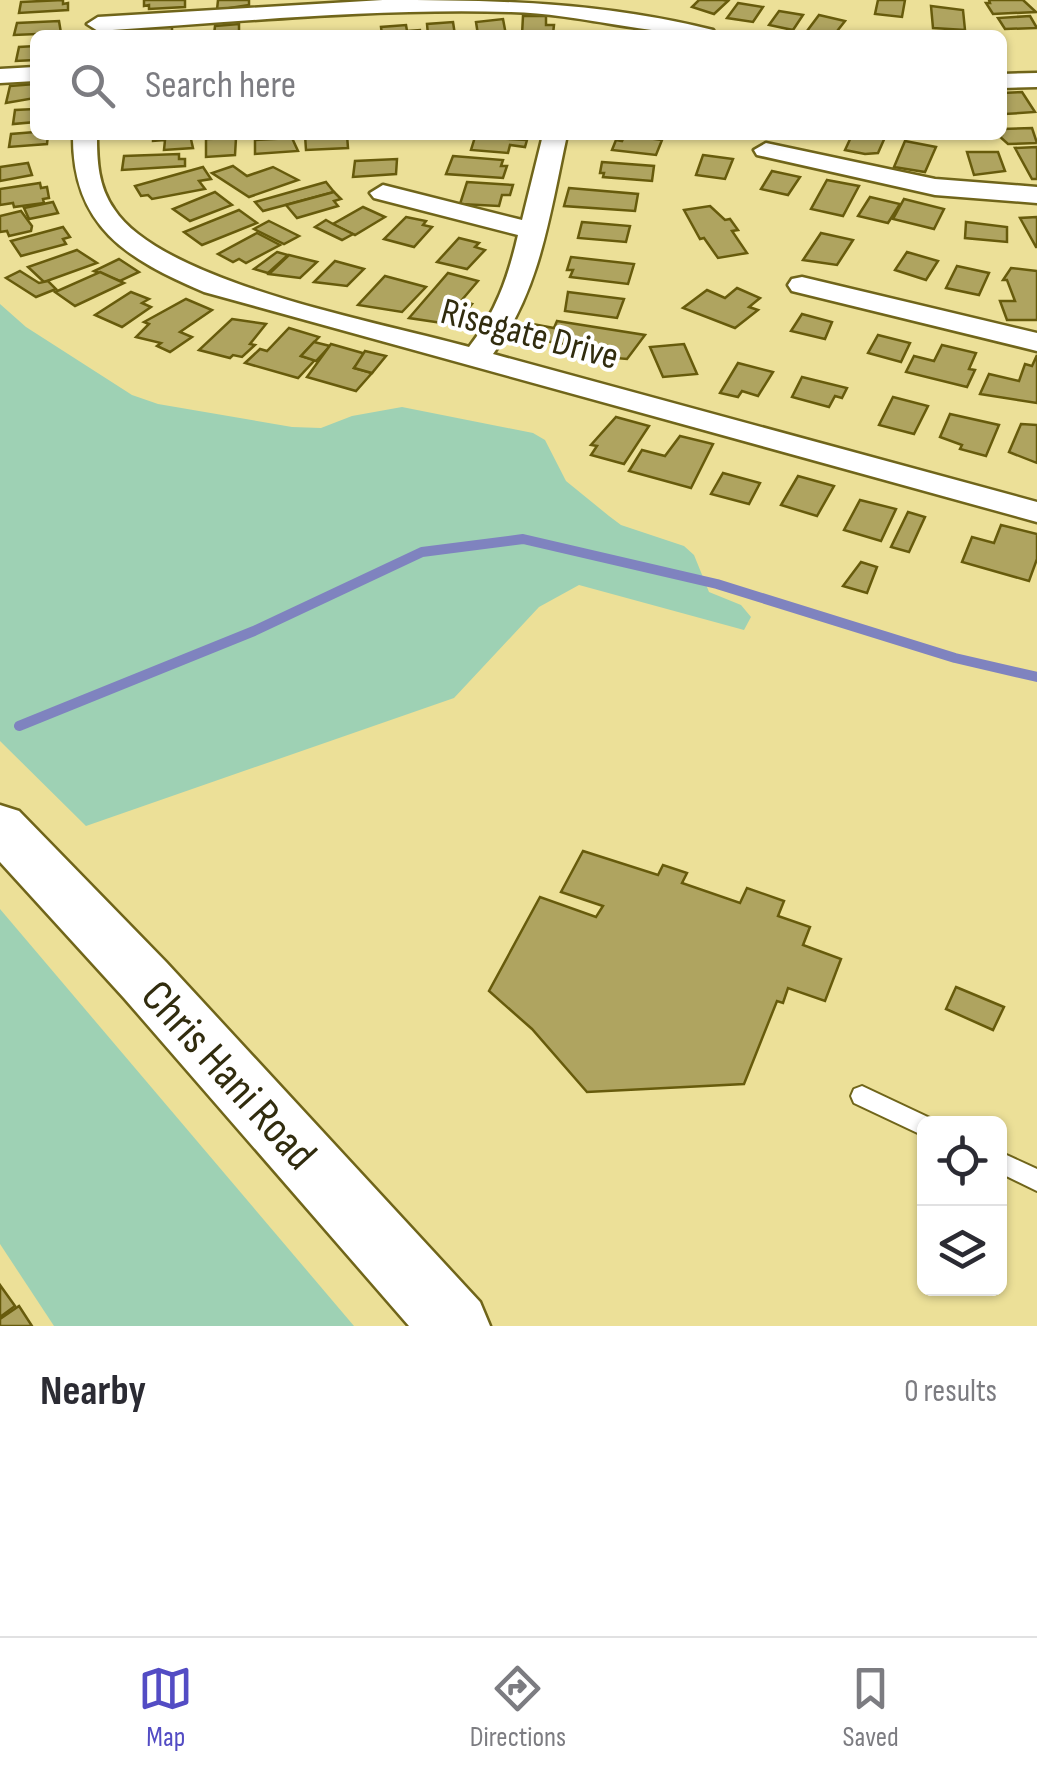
<!DOCTYPE html>
<html lang="en">
<head>
<meta charset="utf-8">
<style>
	:root { --surface:#fff; --page:#f7f7f7; --text:#2b2b33; --muted:#7c7c81; --line:#e1e1e2; --accent:#534cc4 }
	body { margin:0; font-family:"Sofia Sans Condensed",sans-serif; background:var(--page); color:var(--text) }
	.controls { position:absolute; right:30px; bottom:30px; display:grid; overflow:hidden; border-radius:15px; box-shadow:0 2px 8px #0004 }
	.controls button { width:90px; height:90px; display:grid; place-items:center; padding:0; border:0; border-bottom:2px solid var(--line); background:var(--surface); color:var(--text); font:50px sans-serif }
	.list { margin:0; padding:0; list-style:none }
	h2 { display:flex; justify-content:space-between; align-items:center; height:130px; margin:0; padding:0 40px; font-size:42px }
	h2 small { font-size:32px; font-weight:400; color:var(--muted) }
	.icon { flex:none; width:55px; height:55px; fill:none; stroke:currentColor; stroke-width:2; stroke-linecap:round; stroke-linejoin:round }
	.map { position:relative; flex:none; width:1037px; height:1326px; overflow:hidden }
	.search { position:absolute; background:var(--surface); box-shadow:0 2px 8px #0004; left:30px; right:30px; top:30px; height:110px; display:flex; align-items:center; gap:25px; box-sizing:border-box; padding:0 35px; border-radius:15px; color:var(--muted); font-size:38px }
	.sheet { height:310px; background:var(--surface) }
	nav { display:flex; justify-content:space-around; align-items:center; box-sizing:border-box; height:140px; border-top:2px solid var(--line); background:var(--surface); font-size:28px; color:var(--muted) }
	nav a { display:grid; justify-items:center; gap:5px }
	nav .on { color:var(--accent) }
	.map>svg:first-child { display:block }
	.green { fill:#9ed1b4 }
	.lines { fill:none; stroke-linecap:round; stroke-linejoin:round }
	.stream { stroke:#7f83bf; stroke-width:10 }
	.building { fill:#afa460; stroke:#675b0c; stroke-width:2.5 }
	.service-casing { stroke:#70651a; stroke-width:4 }
	.minor-casing { stroke:#70651a; stroke-width:5 }
	.secondary-casing { stroke:#70651a; stroke-width:5 }
	.service { fill:#fff; fill-rule:evenodd }
	.minor { fill:#fff; fill-rule:evenodd }
	.secondary { fill:#fff; fill-rule:evenodd }
	.labels { text-anchor:middle; stroke-width:8; stroke-linejoin:round; paint-order:stroke }
	.street-label { font-size:38px; fill:#312c0e; stroke:#fff }
	.near-street-label { font-size:45px; fill:#312c0e; stroke:#fff }
</style>
</head>
<body>
<div class="map">
<svg width="1037" height="1326" viewBox="0 0 1037 1326">
	<rect width="100%" height="100%" fill="#ece098"/>
	<!-- green -->
	<g class="green">
		<path d="M0 304 26 327 132 395 158 404 292 427 321 428 352 416 402 407 533 433 545 440 566 481 609 516 621 525 684 546 694 555 709 592 741 605 751 617 744 630 579 585 539 607 454 698 86 826 0 741Z"/>
		<path d="M0 909 354 1326H54L0 1244Z"/>
	</g>
	<g class="lines">
		<!-- stream -->
		<path class="stream" d="M19 726 254 631 422 552 523 539 717 584 955 658 1037 677"/>
	</g>
	<!-- building -->
	<g class="building">
		<path d="M63 0V4L68 3V10L19 13 21 2Z"/>
		<path d="M144 0H185V7L149 9V5L144 6Z"/>
		<path d="M218 0H249V5L217 10Z"/>
		<path d="M699 0H723L728 1 714 14 692 7Z"/>
		<path d="M878 0H905L902 17 875 14Z"/>
		<path d="M989 0H1023L1036 12 993 14 986 3H990Z"/>
		<path d="M738 3 763 7 753 22 727 18Z"/>
		<path d="M931 6 963 10 965 30 933 28Z"/>
		<path d="M779 11 803 15 793 30 769 25Z"/>
		<path d="M819 15 845 21 834 35H804Z"/>
		<path d="M523 16H546V25H554L553 34 522 35Z"/>
		<path d="M1030 16 1037 28 1005 29 998 18Z"/>
		<path d="M503 19 506 35H478L476 22Z"/>
		<path d="M59 21 61 33 14 35 17 23Z"/>
		<path d="M453 22 455 35H428L427 24Z"/>
		<path d="M239 24V35H214L215 26Z"/>
		<path d="M406 25 407 31 420 30 421 35H382L381 27Z"/>
		<path d="M172 26V35H115V29Z"/>
		<path d="M35 46V60L16 61 19 47Z"/>
		<path d="M35 84V98L6 103 10 86Z"/>
		<path d="M1022 92 1035 112 1005 114 1002 93Z"/>
		<path d="M35 109V122L13 124 15 110Z"/>
		<path d="M1032 128 1037 143 1008 144 998 135H1002V129Z"/>
		<path d="M35 132 48 135 47 144 9 147 11 134Z"/>
		<path d="M144 135H190L193 148 164 150 165 140 153 141V137Z"/>
		<path d="M305 135H347L348 148 306 150Z"/>
		<path d="M625 135 662 140 656 155 612 150 616 140 622 141Z"/>
		<path d="M852 135H886L878 153 865 154 845 150Z"/>
		<path d="M475 137 527 140 525 147 510 145 508 153 471 150Z"/>
		<path d="M236 138 235 155 206 157V139Z"/>
		<path d="M292 138 298 151 255 154V140Z"/>
		<path d="M905 141 936 147 925 172 894 167Z"/>
		<path d="M1037 147V179H1032L1015 148Z"/>
		<path d="M967 152H998L1005 171 974 175Z"/>
		<path d="M179 154V159H185V166L122 170 124 156Z"/>
		<path d="M703 155 733 159 725 179 696 175Z"/>
		<path d="M453 156 503 160 501 166H507L503 178 446 174Z"/>
		<path d="M397 159 396 174 353 177 355 161Z"/>
		<path d="M602 162 654 166 652 181 603 177 604 173H600Z"/>
		<path d="M28 163 32 175 0 181V167Z"/>
		<path d="M233 166 247 176 273 167 298 180 249 197 212 173Z"/>
		<path d="M203 167 211 179 199 181 205 189 152 199 148 195 141 196 135 186Z"/>
		<path d="M772 171 800 177 788 195 761 189Z"/>
		<path d="M827 180 859 186 843 216 811 209Z"/>
		<path d="M326 182 334 192 263 211 255 202Z"/>
		<path d="M467 182 513 185 510 195H502L499 206 460 204Z"/>
		<path d="M40 183 41 188 47 187 49 198 43 199 44 203 14 207 13 203 0 205V189Z"/>
		<path d="M569 188 638 194 635 211 564 206Z"/>
		<path d="M215 192 232 205 190 221 173 209Z"/>
		<path d="M334 192 341 199 334 201 338 206 297 218 286 205Z"/>
		<path d="M870 197 900 204 888 223 858 216Z"/>
		<path d="M904 199 944 209 934 229 893 219Z"/>
		<path d="M53 202 58 213 29 219 24 208Z"/>
		<path d="M710 206 725 220 730 219 738 230 732 231 747 253 718 258 704 238 700 239 684 210Z"/>
		<path d="M363 207 385 217 355 235 333 224Z"/>
		<path d="M239 210 257 223 202 245 184 232Z"/>
		<path d="M21 211 32 226 31 231 9 236 7 231 0 232V216Z"/>
		<path d="M406 217 426 221 423 225 432 227 414 247 384 239Z"/>
		<path d="M1037 217V247H1036L1020 218Z"/>
		<path d="M326 220 333 224 353 234 342 240 315 227Z"/>
		<path d="M269 221 299 236 284 244 254 229Z"/>
		<path d="M582 222 630 226 626 242 578 238Z"/>
		<path d="M966 222 1007 227V242L965 238Z"/>
		<path d="M63 227 70 237 63 239 66 244 21 256 11 241Z"/>
		<path d="M257 233 280 245 246 263 239 259 233 262 218 254Z"/>
		<path d="M821 233 853 240 837 265 803 260Z"/>
		<path d="M459 238 479 243 475 247 485 250 467 269 437 262Z"/>
		<path d="M77 250 97 263 44 282 28 267Z"/>
		<path d="M277 252 288 255 268 273 254 269Z"/>
		<path d="M907 252 938 261 926 280 895 270Z"/>
		<path d="M289 255 317 262 300 278 269 274Z"/>
		<path d="M571 257 634 264 628 284 570 277 573 270H567Z"/>
		<path d="M119 259 139 272 120 281 94 271Z"/>
		<path d="M335 261 364 269 347 286 314 282Z"/>
		<path d="M957 266 989 273 979 295 946 288Z"/>
		<path d="M1011 268 1037 271V320H1007L1000 301H1015L1007 280H1003Z"/>
		<path d="M20 271 39 283 48 281 56 289 36 297 6 278Z"/>
		<path d="M100 272 124 283 75 306 55 292Z"/>
		<path d="M448 273 478 281 461 301 472 304 455 325 409 318Z"/>
		<path d="M385 276 426 287 402 312 358 305Z"/>
		<path d="M737 288 760 298 749 307 758 310 735 328 683 308 707 290 725 298Z"/>
		<path d="M131 292 149 299 142 303 151 307 122 327 95 315Z"/>
		<path d="M568 292 624 299 617 318 565 311Z"/>
		<path d="M186 299 212 310 180 332 192 337 170 352 157 346 161 343 136 337 149 324 144 322Z"/>
		<path d="M802 314 832 322 825 339 791 331Z"/>
		<path d="M232 319 266 324 250 344 255 345 242 357 233 355 230 358 199 350Z"/>
		<path d="M557 321 645 335 627 359 603 357 605 350 524 338 532 324 554 328Z"/>
		<path d="M289 328 319 337 301 356 315 360 298 378 245 363 260 349 267 351Z"/>
		<path d="M878 335 910 343 901 362 868 353Z"/>
		<path d="M314 342 330 346 316 361 301 356Z"/>
		<path d="M331 344 366 354 354 368 372 373 356 391 307 377Z"/>
		<path d="M684 344 697 374 663 377 650 347Z"/>
		<path d="M942 345 976 353 969 369 975 370 967 387 906 372 914 356 934 361Z"/>
		<path d="M365 351 386 356 372 373 354 368Z"/>
		<path d="M1037 355V403L980 394 989 374 1019 381 1025 364 1032 366Z"/>
		<path d="M738 363 773 372 758 396 742 391 738 397 720 393Z"/>
		<path d="M802 377 847 388 842 398 835 396 829 407 792 397Z"/>
		<path d="M893 397 928 406 914 434 879 425Z"/>
		<path d="M950 414 999 425 986 456 960 449 962 445 940 437Z"/>
		<path d="M616 417 649 426 624 464 591 455 597 446 591 445Z"/>
		<path d="M1021 424 1037 425V463L1009 452Z"/>
		<path d="M680 436 713 444 691 488 629 471 642 450 665 456Z"/>
		<path d="M723 473 760 483 749 504 711 494Z"/>
		<path d="M798 476 834 486 817 516 781 505Z"/>
		<path d="M860 500 896 509 881 541 844 530Z"/>
		<path d="M908 512 925 517 909 552 891 547Z"/>
		<path d="M1001 525 1037 534V559L1029 581 962 562 972 537 994 543Z"/>
		<path d="M861 562 877 567 867 593 843 586Z"/>
		<path d="M583 851 658 875 663 865 687 873 682 883 740 903 747 888 784 901 778 916 810 927 803 945 841 959 825 1001 788 988 783 1003 777 1001 744 1084 587 1092 532 1029 489 991 540 897 596 917 603 906 561 892Z"/>
		<path d="M956 987 1004 1007 993 1030 946 1009Z"/>
		<path d="M0 1285 15 1306 0 1317Z"/>
		<path d="M19 1306 32 1326H0V1319Z"/>
	</g>
	<g class="lines">
		<defs>
			<g id="service">
				<path d="M862 1086 932 1119 934 1124H924V1136L854 1103 851 1096 854 1089Z"/>
				<path d="M1000 1152 1037 1169V1191L1000 1173Z"/>
			</g>
			<g id="minor">
				<path d="M383 0C498 0 600 2 713 30L716 35C647 35 580 14 511 12 373 8 236 22 98 31L87 24 98 17Z"/>
				<path d="M35 67V81L0 83V69Z"/>
				<path d="M1037 73V87L1002 88V74Z"/>
				<path d="M73 135H97C97 161 98 186 114 209 162 283 383 323 469 347 496 312 508 278 518 235L374 198 370 193 383 185 522 220 543 135H567C550 212 541 289 493 354L1037 502V522L204 292C127 259 72 227 73 135Z"/>
				<path d="M766 143 935 179 1037 187V203L935 195 757 155 754 150Z"/>
				<path d="M802 277 1037 333V351L792 291 788 285 792 279Z"/>
			</g>
			<path id="secondary" d="M0 805 19 811 166 962 480 1302 490 1326H409L124 998 0 862Z"/>
		</defs>
		<!-- service casing -->
		<use href="#service" class="service-casing"/>
		<!-- minor casing -->
		<use href="#minor" class="minor-casing"/>
		<!-- secondary casing -->
		<use href="#secondary" class="secondary-casing"/>
		<!-- service -->
		<use href="#service" class="service"/>
		<!-- minor -->
		<use href="#minor" class="minor"/>
		<!-- secondary -->
		<use href="#secondary" class="secondary"/>
	</g>
	<g class="labels">
		<!-- street labels -->
		<g class="street-label">
			<text transform="translate(530 333) rotate(15)" y="13">Risegate Drive</text>
		</g>
		<!-- near-street labels -->
		<g class="near-street-label">
			<text transform="translate(230 1074) rotate(48)" y="16">Chris Hani Road</text>
		</g>
	</g>
</svg>
<div class="controls">
<button><svg class="icon" aria-label="locate" viewBox="0 0 24 24"><circle cx="12" cy="12" r="6"/><path d="M12 2v4M12 18v4M2 12h4M18 12h4"/></svg></button>
<button><svg class="icon" aria-label="layers" viewBox="0 0 24 24"><path d="M12 4l9 5-9 5-9-5zM3 14l9 5 9-5"/></svg></button>
</div>
<div class="search"><svg class="icon" aria-label="search" viewBox="0 0 24 24"><circle cx="10" cy="10" r="6"/><path d="M15 15l6 6"/></svg>Search here</div>
</div>
<section class="sheet">
<h2>Nearby<small>0 results</small></h2>
<ul class="list">
</ul>
</section>
<nav>
<a class="on"><svg class="icon" aria-label="map" viewBox="0 0 24 24"><path d="M3 6l6-2 6 2 6-2v14l-6 2-6-2-6 2zM9 4v14M15 6v14"/></svg>Map</a>
<a><svg class="icon" aria-label="directions" viewBox="0 0 24 24"><path d="M12 3l9 9-9 9-9-9zM9 14v-3h6M13 9l2 2-2 2"/></svg>Directions</a>
<a><svg class="icon" aria-label="saved" viewBox="0 0 24 24"><path d="M7 4h10v16l-5-4-5 4z"/></svg>Saved</a>
</nav>
</body>
</html>
